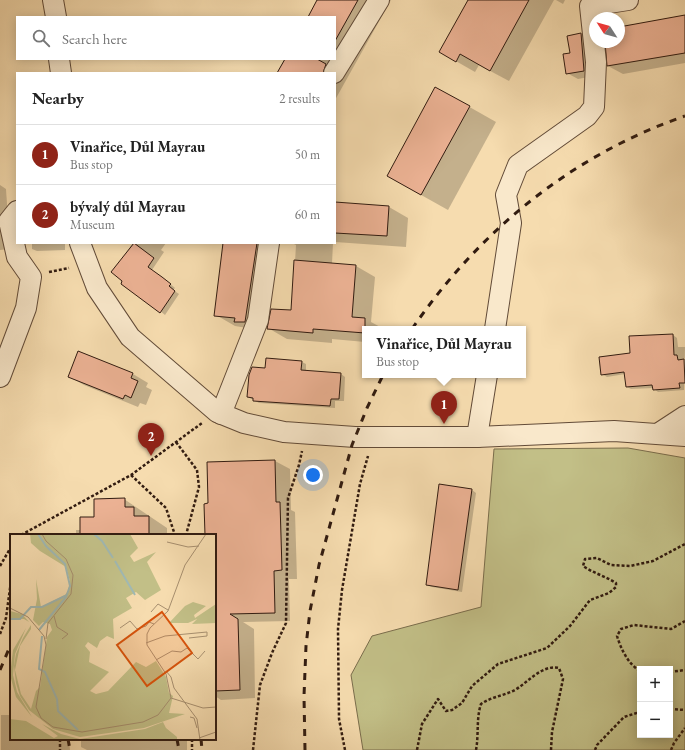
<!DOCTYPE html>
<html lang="en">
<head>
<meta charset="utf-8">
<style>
	:root { --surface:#fff; --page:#f2f2f2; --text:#222; --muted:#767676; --line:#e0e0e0; --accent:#8f2418 }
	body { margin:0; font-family:"EB Garamond",serif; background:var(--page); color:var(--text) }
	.controls { position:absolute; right:12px; bottom:12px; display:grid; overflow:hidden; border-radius:0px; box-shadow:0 2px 10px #0003 }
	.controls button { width:36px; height:36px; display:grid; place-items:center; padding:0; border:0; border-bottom:1px solid var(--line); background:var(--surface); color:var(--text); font:20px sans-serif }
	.compass { position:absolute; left:589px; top:12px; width:36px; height:36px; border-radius:50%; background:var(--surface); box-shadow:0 2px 10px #0003; rotate:306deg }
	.you { position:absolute; left:313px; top:475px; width:14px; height:14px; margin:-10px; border:3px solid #fff; border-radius:50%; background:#1a73e8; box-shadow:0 0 0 6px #1a73e833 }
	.badge { display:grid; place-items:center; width:26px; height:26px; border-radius:50%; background:var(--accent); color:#fff; font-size:13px; font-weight:700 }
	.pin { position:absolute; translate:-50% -33px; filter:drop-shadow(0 1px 2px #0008) }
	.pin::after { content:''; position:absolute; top:21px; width:14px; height:12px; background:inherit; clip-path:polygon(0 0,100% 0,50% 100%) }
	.popup { position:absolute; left:362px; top:326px; width:164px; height:52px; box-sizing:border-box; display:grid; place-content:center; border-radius:0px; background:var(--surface); filter:drop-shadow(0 1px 3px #0005); font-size:13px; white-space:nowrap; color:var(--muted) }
	.popup b { font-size:15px; color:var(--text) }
	.popup::after { content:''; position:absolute; left:50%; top:100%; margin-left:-8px; border:8px solid transparent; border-top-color:var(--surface) }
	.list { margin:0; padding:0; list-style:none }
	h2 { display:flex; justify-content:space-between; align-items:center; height:52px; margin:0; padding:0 16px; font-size:17px }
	h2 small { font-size:13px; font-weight:400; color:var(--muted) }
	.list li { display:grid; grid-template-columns:26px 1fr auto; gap:12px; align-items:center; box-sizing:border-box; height:60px; padding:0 16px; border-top:1px solid var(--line) }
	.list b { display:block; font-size:15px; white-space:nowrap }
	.list p { margin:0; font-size:13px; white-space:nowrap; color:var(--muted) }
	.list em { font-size:13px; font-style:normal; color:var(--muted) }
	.icon { flex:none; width:22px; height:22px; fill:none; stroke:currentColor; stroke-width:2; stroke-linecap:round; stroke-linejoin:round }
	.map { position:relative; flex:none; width:685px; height:750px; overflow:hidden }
	.search { position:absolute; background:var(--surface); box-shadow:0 2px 10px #0003; left:16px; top:16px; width:320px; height:44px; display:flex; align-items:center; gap:10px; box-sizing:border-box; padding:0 14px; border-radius:0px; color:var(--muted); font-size:15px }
	.panel { position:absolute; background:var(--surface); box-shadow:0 2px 10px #0003; left:16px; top:72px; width:320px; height:172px; border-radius:0px }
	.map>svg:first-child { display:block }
	.green { fill:#c2bf87; stroke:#7a6d4c; fill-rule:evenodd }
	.shadow { fill:#0003 }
	.building { fill:#ecb294; stroke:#311b10 }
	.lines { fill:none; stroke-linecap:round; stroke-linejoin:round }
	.minor-casing { stroke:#624b38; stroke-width:22 }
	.path { stroke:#311b10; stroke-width:2.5; stroke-dasharray:3 2; stroke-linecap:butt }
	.minor { stroke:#f9e8cb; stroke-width:20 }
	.rail { stroke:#311b10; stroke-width:3; stroke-dasharray:7 7; stroke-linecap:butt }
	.inset-river { fill:none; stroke:#a0b9b4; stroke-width:2 }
	.inset-road { fill:none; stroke:#a78f6f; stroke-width:1 }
	.view { fill:#d6530c; fill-opacity:0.15; stroke:#d6530c; stroke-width:2 }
	.inset-edge { fill:none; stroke:#311b10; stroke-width:2 }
</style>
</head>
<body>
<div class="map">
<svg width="685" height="750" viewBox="0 0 685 750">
	<rect width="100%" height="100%" fill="#f6dcaf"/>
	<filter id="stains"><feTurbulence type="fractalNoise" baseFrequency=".005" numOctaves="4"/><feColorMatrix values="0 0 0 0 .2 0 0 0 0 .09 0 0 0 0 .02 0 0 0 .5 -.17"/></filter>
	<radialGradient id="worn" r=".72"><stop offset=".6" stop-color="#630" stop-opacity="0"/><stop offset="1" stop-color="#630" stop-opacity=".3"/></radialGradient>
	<!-- green -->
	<path class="green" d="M628 448 685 458V750H363L351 675 372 636 481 607 494 449ZM640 669H670V735H640Z"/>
	<!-- shadow -->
	<g class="shadow">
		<path d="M319 0H391L335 100V73H278L286 59H335V17H309Z"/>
		<path d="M468 0H554L509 81 479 65 475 72 440 52Z"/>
		<path d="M556 0H565L563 4Z"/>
		<path d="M685 16V63L623 74 608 66 606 42H619V28Z"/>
		<path d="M581 34 592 40 594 76 578 79 567 73 571 54 568 36Z"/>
		<path d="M436 88 496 122 448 210 414 191Z"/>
		<path d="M0 185 6 189 10 249 0 250Z"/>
		<path d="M335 203 389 207 408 218 406 247 335 242Z"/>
		<path d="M32 243H65V250L37 251 32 249Z"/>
		<path d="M133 243H166L161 250 164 252 152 270 167 281 175 288 173 290 179 294 165 315 113 272Z"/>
		<path d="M224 243H285L279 244 277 252 264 333 255 332 247 328 235 326 216 315Z"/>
		<path d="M292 243H333L332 264 356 266 375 277 371 322 384 329H365V342L332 339V343L287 339 268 328 292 312 296 245Z"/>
		<path d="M673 335 677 338 678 347H685L684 390 658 392 653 388 631 389 627 387 625 374 607 377 602 374 631 354Z"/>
		<path d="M79 352 133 374 148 383 146 387 152 390 146 405 140 403 138 407 84 385 70 377Z"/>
		<path d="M302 362 306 364V372L341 374 345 377 344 401H335V408L259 403 248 397 266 369Z"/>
		<path d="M275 461 290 469 291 510 295 512 297 579H289L290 621 243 622 254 629 255 698 221 700 215 696V535H206L209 504 208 463Z"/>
		<path d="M472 490 476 493 462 592 432 587 427 585Z"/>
		<path d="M124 499 167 528V535H76V530H81Z"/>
		<path d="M1 715H11V739H69L70 750H1Z"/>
		<path d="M81 739H187V750H87L81 747Z"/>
	</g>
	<!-- building -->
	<g class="building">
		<path d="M317 0H358L335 41V17H308Z"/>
		<path d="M468 0H529L490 71 460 54 456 62 439 52Z"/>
		<path d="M685 15V53L607 66 605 42H619V27Z"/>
		<path d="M581 33 584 71 566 74 563 54 570 53 567 36Z"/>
		<path d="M285 59H317L326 64 323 73H277Z"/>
		<path d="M435 87 470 106 421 195 387 176Z"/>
		<path d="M335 202 389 206 387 236 335 233Z"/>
		<path d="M134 243 154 258 148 267 162 277 171 284 169 286 175 291 160 313 121 284 122 281 111 272Z"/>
		<path d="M223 243H257L245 322H234L235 318 214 316Z"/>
		<path d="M294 260 356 265 352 317 365 318V333L313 329V333L267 329 271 309 291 310Z"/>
		<path d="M673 334 674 355H677L678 360 684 359 685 383H679L680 388 653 390 652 385 626 387 624 372 601 375 599 357 630 353 629 336Z"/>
		<path d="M78 351 133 373 131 378 138 381 131 398 125 395 123 399 68 377Z"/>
		<path d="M266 358 302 361 301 370 341 373 339 399H331L330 406 253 401V398L247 397 249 375 252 367 265 368Z"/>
		<path d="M275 460 276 502H280L282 570 274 571 275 613 230 614 238 619 240 690 215 691V535H205L204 504 208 503 207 462Z"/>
		<path d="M439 484 472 489 458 590 426 585Z"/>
		<path d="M125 498V507H134V516H149V535H80V517H94V499Z"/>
	</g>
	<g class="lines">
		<defs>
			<g id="minor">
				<path d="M53 0 56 17"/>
				<path d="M59 59 61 73"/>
				<path d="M334 73 379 0"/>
				<path d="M80 243 97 288 130 337 217 412 244 423 284 432 355 437H477L614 431 685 436"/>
				<path d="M495 329 511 223 506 195 518 165 587 116 594 107 596 62 590 6 628 0"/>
				<path d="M0 377 26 308 31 277 17 257 9 221 17 211"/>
				<path d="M221 414 258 320 269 243"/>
				<path d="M659 433 685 416"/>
				<path d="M477 437 487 375"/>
			</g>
		</defs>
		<!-- minor casing -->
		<use href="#minor" class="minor-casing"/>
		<!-- path -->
		<g class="path">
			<path d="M49 272 69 268"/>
			<path d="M176 442 197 470 199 487 186 535"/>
			<path d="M131 475 166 508 175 535"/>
			<path d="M21 535 131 475 202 423"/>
			<path d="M0 566 11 547"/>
			<path d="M0 634 6 618 11 581"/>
			<path d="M640 671C628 664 621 649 617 636L621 629 634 625 671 629 685 621"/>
			<path d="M670 672 685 670"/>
			<path d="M670 709 685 710"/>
			<path d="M60 739V750"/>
			<path d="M192 739V750"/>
			<path d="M253 750 260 685 272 653 286 623 288 498 299 465 302 451"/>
			<path d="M345 750 339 719 338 629 342 590 360 484 368 456"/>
			<path d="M417 750 422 724 438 699 446 711 452 710 462 703 472 686 498 664 547 648 570 626 590 600 609 593 616 587V583C605 576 593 573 583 566L585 559 597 558 611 565 630 566 653 561 685 544"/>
			<path d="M476 750C479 734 476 719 481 704 491 697 502 696 513 691 527 684 541 664 559 668L563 679 552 732 551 750"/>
			<path d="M595 750 597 745 624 717 640 712"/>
			<path d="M671 750 674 743 685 728"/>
		</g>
		<!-- minor -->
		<use href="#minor" class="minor"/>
		<!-- rail -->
		<g class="rail">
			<path d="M412 329C479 231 572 155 685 116"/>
			<path d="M0 670 11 644"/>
			<path d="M68 739 70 750"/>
			<path d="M177 739 179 750"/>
			<path d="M201 739 202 750"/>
			<path d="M305 750 304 696 306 646 310 611 319 565 352 445 367 408 383 375"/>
		</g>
	</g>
	<!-- overview -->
	<g transform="translate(10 534)">
		<rect width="206" height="206" fill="#f6dcaf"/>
		<path d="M20 0H120L128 14 120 22 124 28 146 18 137 28 151 56 135 66 126 58 116 64 122 74 103 85 104 105 97 102 90 107 87 114 78 108 75 112 80 118 79 128 99 138 80 157 86 160 98 157 126 128 136 133 146 127 156 143 159 159 163 162 159 179 175 180 134 194 70 203 43 195 19 176 10 162 6 149 4 132 6 120 13 104 21 91V95L10 112 5 136 11 160 21 175 26 157 30 153 37 103 42 96 40 90 33 88 29 92 23 86 27 65 26 45 31 73 55 61 58 57 60 47 56 33 30 17 21 9ZM183 68 196 72 184 81 185 84 206 70V89L182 90 187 85 178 89H159L175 72ZM0 77 12 80 19 88 14 85 0 84ZM16 94 5 120 3 141 7 158 22 183 6 163 0 141 3 116ZM0 185 16 187 44 204 48 202 32 190 51 200 70 205 135 195 153 188 156 194 167 203V206H0Z" fill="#c2bf87"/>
		<path class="inset-river" d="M28 0 36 12 55 30 60 52 56 63 29 96M84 0 92 7 103 24M105 27 125 61M0 85H10L21 73H32L57 61M32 102 29 135 35 138 47 165 48 177 68 196"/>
		<path class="inset-road" d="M32 0 36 7 56 25 63 41 61 60 38 89 36 105M157 8 178 13 189 12M0 74 18 83 34 102 36 111 26 173 31 184 43 193 72 198 133 188 148 181 161 164M141 78 148 70 158 76M44 82 47 93 58 100 52 105M110 94 120 87 127 95 136 92 139 88 144 90M136 109 155 102 197 98V102L179 104M146 126 162 117 171 118 177 114 188 125 195 117M156 137 161 143 164 154 187 185 190 206M161 164 156 140 137 111V100L140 94 158 77 175 31 196 0M161 164 193 174 206 173M180 183 184 184 187 194M189 204 206 198"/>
		<path class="view" d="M152 78 182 119 137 152 107 111Z"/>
		<rect width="206" height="206" class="inset-edge"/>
	</g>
	<rect width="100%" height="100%" filter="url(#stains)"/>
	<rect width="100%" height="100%" fill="url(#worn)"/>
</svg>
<div class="controls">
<button>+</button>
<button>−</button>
</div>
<svg class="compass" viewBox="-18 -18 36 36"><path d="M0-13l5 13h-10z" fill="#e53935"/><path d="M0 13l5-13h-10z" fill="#767676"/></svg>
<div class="you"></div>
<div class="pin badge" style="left:444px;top:424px">1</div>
<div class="popup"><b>Vinařice, Důl Mayrau</b>Bus stop</div>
<div class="pin badge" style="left:151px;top:456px">2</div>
<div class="search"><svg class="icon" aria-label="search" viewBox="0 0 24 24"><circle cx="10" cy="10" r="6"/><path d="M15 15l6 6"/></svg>Search here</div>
<section class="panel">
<h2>Nearby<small>2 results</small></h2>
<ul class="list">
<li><span class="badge">1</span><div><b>Vinařice, Důl Mayrau</b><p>Bus stop</p></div><em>50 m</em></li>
<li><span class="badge">2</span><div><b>bývalý důl Mayrau</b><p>Museum</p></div><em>60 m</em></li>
</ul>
</section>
</div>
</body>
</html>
